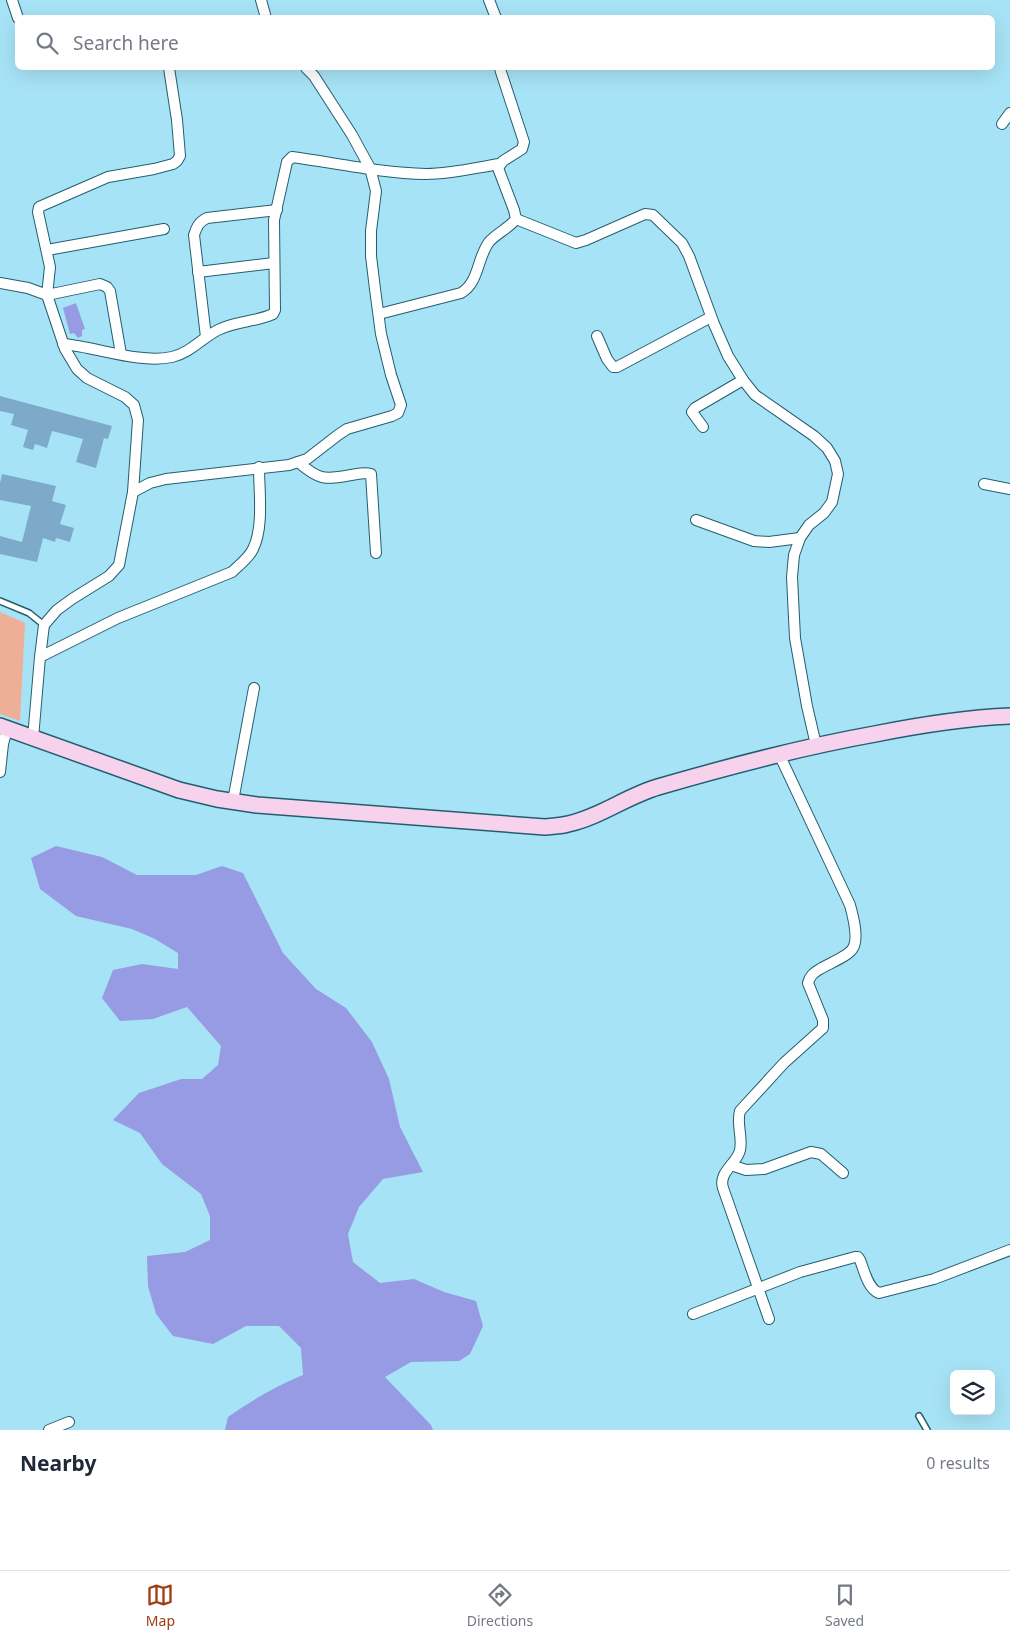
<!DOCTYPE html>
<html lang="en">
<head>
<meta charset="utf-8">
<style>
	:root { --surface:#fff; --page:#f6f6f7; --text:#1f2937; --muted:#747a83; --line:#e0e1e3; --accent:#a13c10 }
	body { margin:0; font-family:"Noto Sans",sans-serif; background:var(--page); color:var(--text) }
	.controls { position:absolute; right:15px; bottom:15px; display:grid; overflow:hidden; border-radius:8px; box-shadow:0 5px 20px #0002 }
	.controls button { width:45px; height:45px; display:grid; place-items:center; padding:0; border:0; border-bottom:1px solid var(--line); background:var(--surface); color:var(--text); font:25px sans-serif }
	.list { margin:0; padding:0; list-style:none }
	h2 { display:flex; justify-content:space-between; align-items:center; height:65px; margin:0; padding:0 20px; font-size:21px }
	h2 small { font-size:16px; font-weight:400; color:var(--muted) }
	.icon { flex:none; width:28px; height:28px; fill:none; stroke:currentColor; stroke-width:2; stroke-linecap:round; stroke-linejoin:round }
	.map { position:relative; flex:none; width:1010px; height:1430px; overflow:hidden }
	.search { position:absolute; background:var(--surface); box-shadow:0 5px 20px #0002; left:15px; right:15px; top:15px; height:55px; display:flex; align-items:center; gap:12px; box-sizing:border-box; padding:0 18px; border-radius:8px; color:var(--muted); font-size:19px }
	.sheet { height:140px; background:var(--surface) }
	nav { display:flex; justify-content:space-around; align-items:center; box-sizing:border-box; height:70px; border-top:1px solid var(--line); background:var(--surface); font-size:14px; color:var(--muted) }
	nav a { display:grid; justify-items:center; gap:2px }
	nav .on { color:var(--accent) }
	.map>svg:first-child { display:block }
	.green { fill:#eeaf99 }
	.water { fill:#969be3 }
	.building { fill:#7eaac9 }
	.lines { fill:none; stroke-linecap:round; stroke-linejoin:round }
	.lane-casing { stroke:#235e6f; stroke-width:8 }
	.street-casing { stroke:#235e6f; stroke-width:12 }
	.secondary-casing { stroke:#235e6f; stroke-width:18 }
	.lane { stroke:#fff; stroke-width:5 }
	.street { stroke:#fff; stroke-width:10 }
	.secondary { stroke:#f6d2ec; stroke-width:15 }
</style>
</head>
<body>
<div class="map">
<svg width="1010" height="1430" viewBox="0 0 1010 1430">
	<rect width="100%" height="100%" fill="#a7e3f6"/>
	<!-- green -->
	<path class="green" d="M0 612 25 623 20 721 0 714Z"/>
	<!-- water -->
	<g class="water">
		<path d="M76 303 85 329 82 330V336L78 338 74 333 70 334 63 308Z"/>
		<path d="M56 846 102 857 137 875H196L222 866 243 873 283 953 316 989 346 1008 372 1042 389 1079 400 1127 423 1172 383 1179 359 1207 348 1234 353 1262 380 1283 414 1279 444 1292 476 1301 483 1326 470 1354 459 1361 411 1362 385 1377 431 1425 433 1430H225L228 1417C252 1400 276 1386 303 1375L301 1348 279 1326H246L213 1344 173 1336 156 1314 148 1286 147 1256 185 1252 210 1240V1216L201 1194 162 1164 140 1133 113 1120 139 1093 181 1079H202L218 1065 221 1046 187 1007 153 1019 120 1021 102 998 113 970 142 964 178 969V953L155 939 132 929 76 916 40 889 31 858Z"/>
	</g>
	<!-- building -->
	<g class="building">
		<path d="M0 396 112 426 108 439 104 438 96 468 76 462 83 439 52 431 47 448 35 444 33 450 23 447 28 430 11 425 14 414 0 411Z"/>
		<path d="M2 474 56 486 52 501 66 505 60 524 74 528 70 542 56 538 55 542 43 538 37 562 0 554V536L22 542 31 506 0 500V483Z"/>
	</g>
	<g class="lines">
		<defs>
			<g id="lane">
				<path d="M0 601 29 613 44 625"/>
				<path d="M919 1416 927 1430"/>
			</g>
			<g id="street">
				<path d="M12 0 18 18"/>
				<path d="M261 0 266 18"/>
				<path d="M489 0 496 18"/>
				<path d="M1002 124 1010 113"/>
				<path d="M516 219 576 243 586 240 645 214 653 215 682 243 689 256 714 324 728 356 743 380 755 395 814 436 827 448 835 461 838 474 832 502 824 513 809 525 800 538 794 555 792 577 795 638 807 706 816 745"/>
				<path d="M47 250 164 229"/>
				<path d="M198 272 274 263"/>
				<path d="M0 283 28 288 47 295 65 349 77 369 87 378 125 397 134 405 138 420 133 492 119 565 109 576 72 599 57 610 44 625 40 657 33 738"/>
				<path d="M379 314 461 293C479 283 477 258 489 242 497 233 509 228 516 219L514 210 498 168 503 161 522 149 524 142 501 72 500 68"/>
				<path d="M597 336 607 359 613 367H617L711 317"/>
				<path d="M206 337 194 235C197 226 199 222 207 218L277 210"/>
				<path d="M63 344C97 347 139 364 172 357 190 353 202 338 218 330 235 321 256 322 273 314L275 310 274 220 287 162 292 157C336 163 382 173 426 174 451 174 475 168 499 164"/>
				<path d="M121 354 110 291 107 287 100 284 47 295 50 267 38 212 39 207 108 177 154 169 173 164 177 161 180 156 177 120 169 68"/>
				<path d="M703 427 692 412 695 408 743 380"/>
				<path d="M298 462C319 480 324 480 351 475 358 474 364 472 371 474L376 553"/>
				<path d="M984 484 1010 489"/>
				<path d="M133 492 150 483 166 479 289 465 307 459 338 435 347 429 392 416 398 413 401 405 391 375 381 334 375 289 371 256V231L376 191 370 168 352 135 314 76 306 68"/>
				<path d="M696 520 754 541 769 542 800 538"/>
				<path d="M40 657 118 618 232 572C239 565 249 558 253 549 264 527 259 492 259 467"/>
				<path d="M0 772 3 744 7 729"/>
				<path d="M233 801 254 688"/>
				<path d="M731 1165 746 1170 764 1169 811 1152 821 1154 843 1173"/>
				<path d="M693 1314 800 1272 855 1257H858L860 1260C864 1270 868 1289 879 1293L934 1279 1010 1250"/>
				<path d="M769 1319 723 1188C718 1172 737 1164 740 1150 743 1137 736 1124 740 1111L784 1063 823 1028V1020L808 983C810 976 813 973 820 969 828 964 849 956 853 948 859 938 853 916 850 905L779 754"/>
				<path d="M49 1430 69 1422"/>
			</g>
			<path id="secondary" d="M0 726 179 790 217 799 257 805 545 827C553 826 561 826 568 824 600 817 627 796 658 787 730 766 802 747 875 734 920 725 965 718 1010 716"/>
		</defs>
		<!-- lane casing -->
		<use href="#lane" class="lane-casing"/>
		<!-- street casing -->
		<use href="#street" class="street-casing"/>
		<!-- secondary casing -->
		<use href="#secondary" class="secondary-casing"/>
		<!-- lane -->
		<use href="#lane" class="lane"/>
		<!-- street -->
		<use href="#street" class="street"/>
		<!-- secondary -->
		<use href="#secondary" class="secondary"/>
	</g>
</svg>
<div class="controls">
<button><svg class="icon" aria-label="layers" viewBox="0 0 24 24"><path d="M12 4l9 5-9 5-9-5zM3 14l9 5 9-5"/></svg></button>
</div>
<div class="search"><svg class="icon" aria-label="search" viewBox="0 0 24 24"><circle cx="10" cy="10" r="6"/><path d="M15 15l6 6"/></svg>Search here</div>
</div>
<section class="sheet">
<h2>Nearby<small>0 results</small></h2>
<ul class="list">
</ul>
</section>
<nav>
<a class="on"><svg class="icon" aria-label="map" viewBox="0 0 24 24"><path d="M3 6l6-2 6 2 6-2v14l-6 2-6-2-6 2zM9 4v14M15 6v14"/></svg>Map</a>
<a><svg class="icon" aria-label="directions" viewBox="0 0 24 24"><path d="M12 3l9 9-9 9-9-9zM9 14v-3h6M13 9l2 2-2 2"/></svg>Directions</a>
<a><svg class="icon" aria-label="saved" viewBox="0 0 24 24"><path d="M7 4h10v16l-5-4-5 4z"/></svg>Saved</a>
</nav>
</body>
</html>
